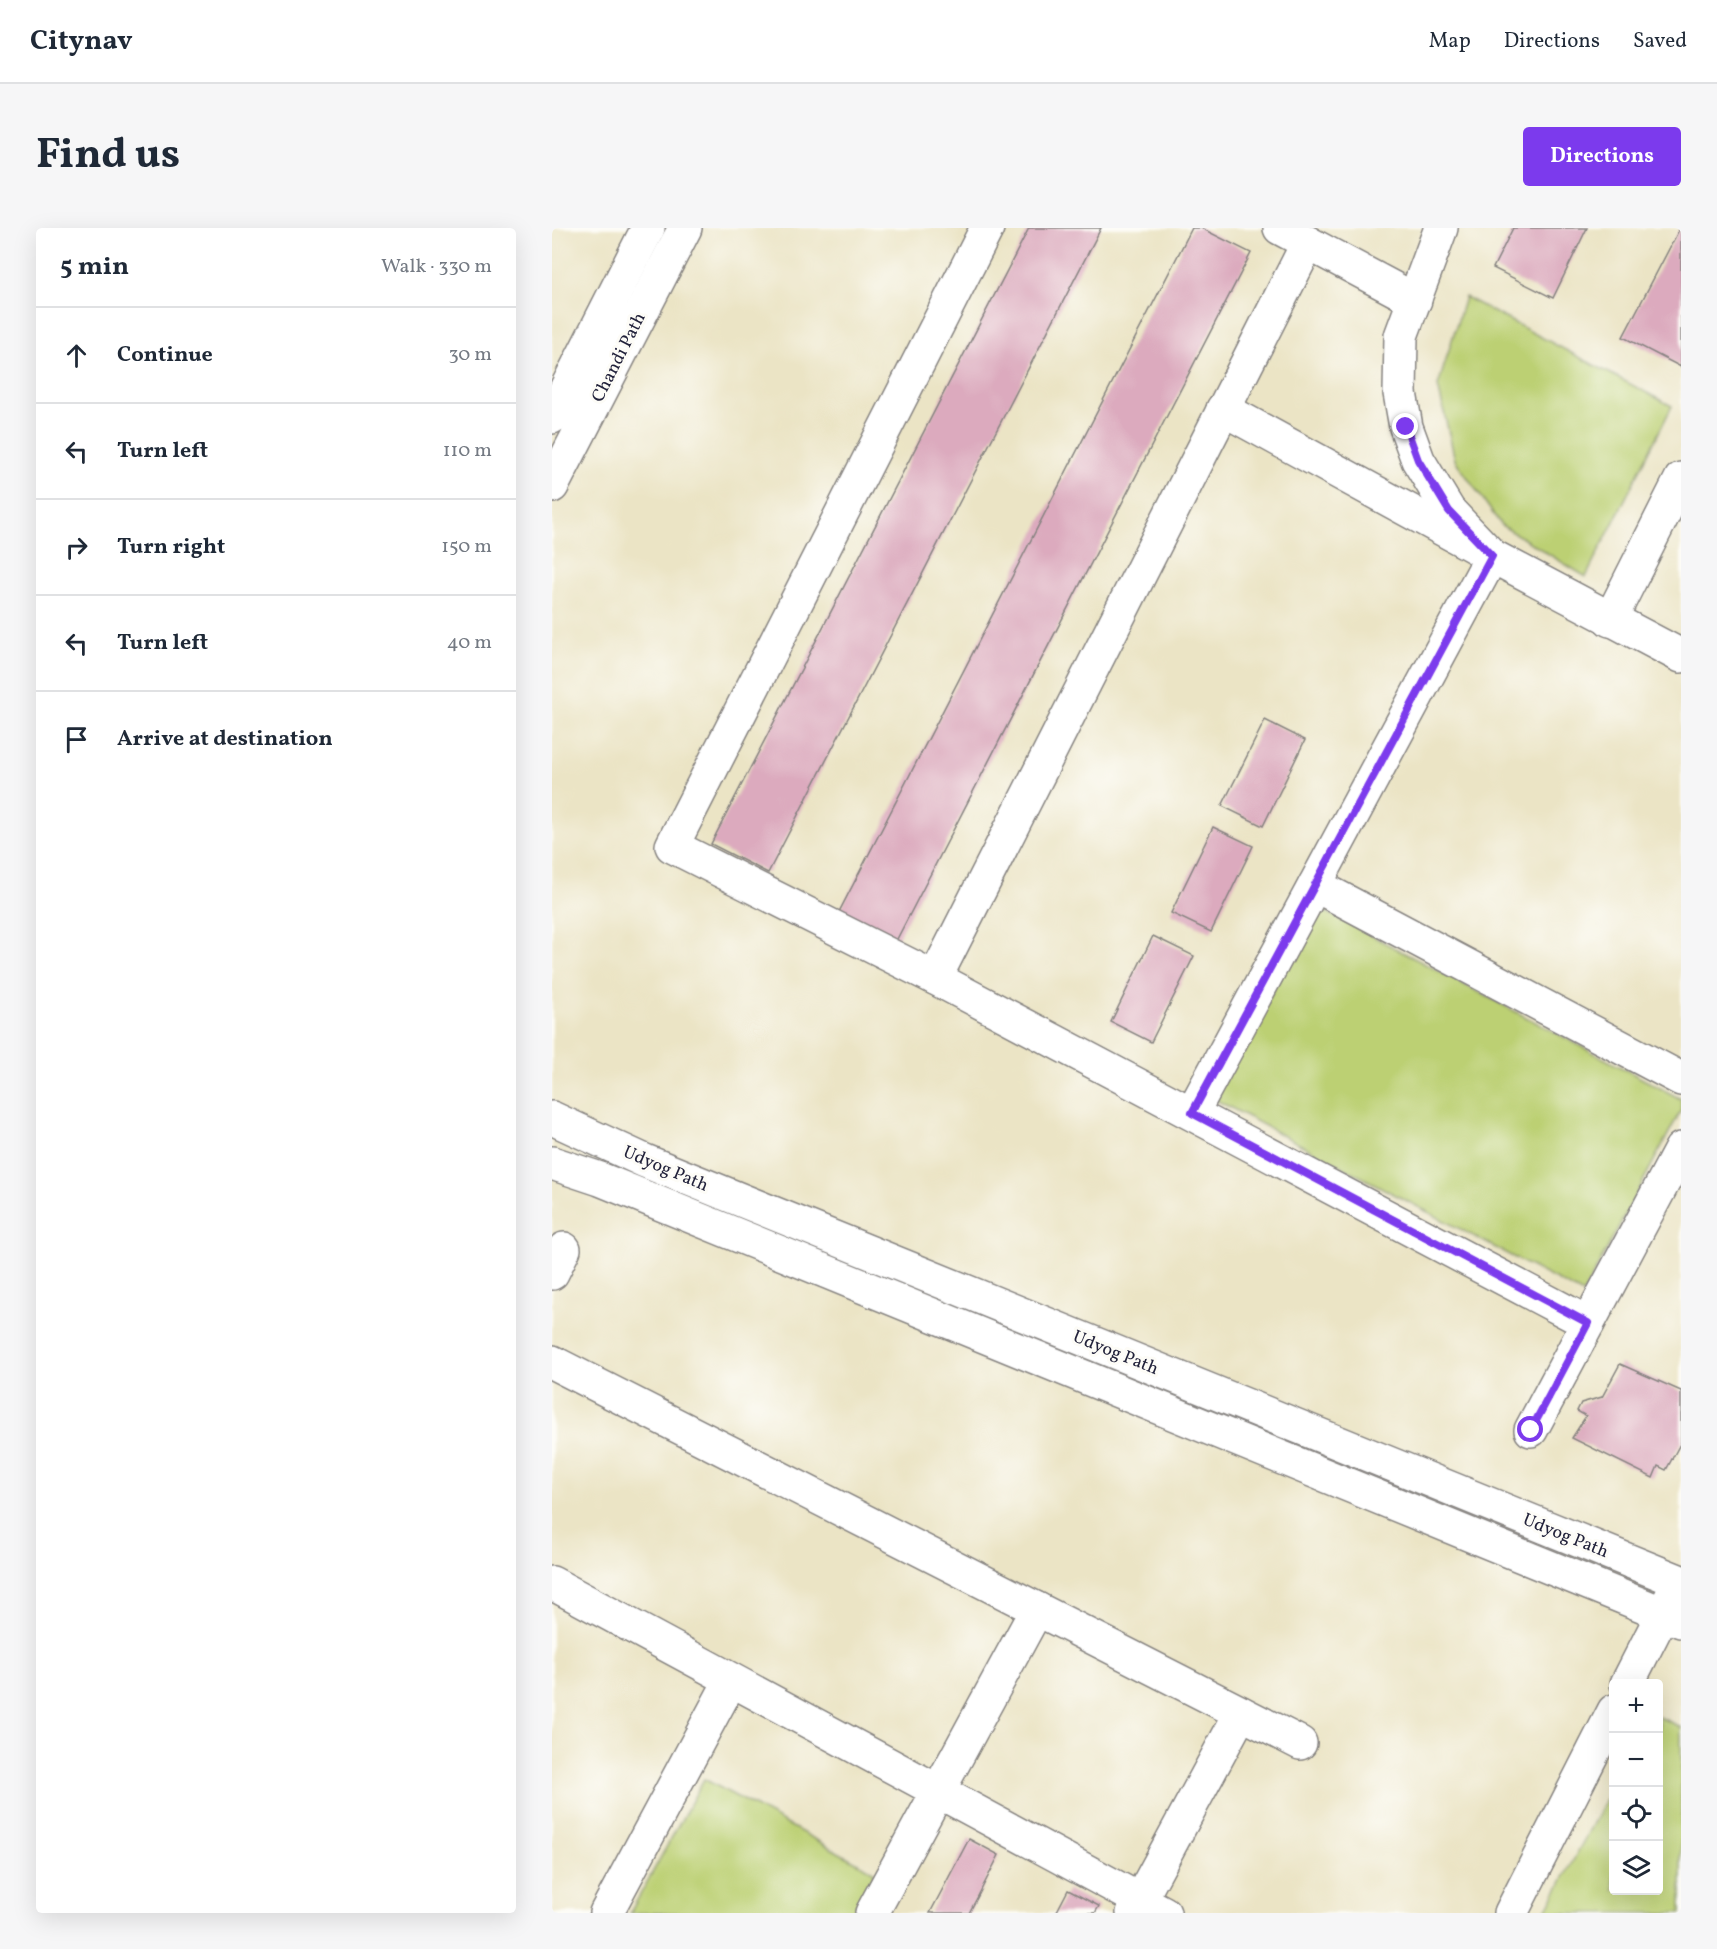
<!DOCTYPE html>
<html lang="en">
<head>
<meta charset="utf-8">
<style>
	:root { --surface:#fff; --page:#f6f6f7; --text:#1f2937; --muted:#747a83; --line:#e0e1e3; --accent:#7c3aed }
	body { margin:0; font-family:Vollkorn,serif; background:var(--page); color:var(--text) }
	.controls { position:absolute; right:18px; bottom:18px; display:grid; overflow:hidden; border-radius:6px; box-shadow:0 6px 24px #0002 }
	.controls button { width:54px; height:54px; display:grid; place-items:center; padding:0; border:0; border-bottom:2px solid var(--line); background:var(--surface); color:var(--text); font:30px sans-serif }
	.stop { position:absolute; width:18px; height:18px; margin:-14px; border:4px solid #7c3aed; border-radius:50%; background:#fff }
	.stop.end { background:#7c3aed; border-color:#fff; box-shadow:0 2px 6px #0008 }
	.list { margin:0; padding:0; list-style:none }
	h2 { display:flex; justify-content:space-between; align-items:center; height:78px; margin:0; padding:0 24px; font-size:26px }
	h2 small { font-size:20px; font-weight:400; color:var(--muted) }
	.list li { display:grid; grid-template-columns:39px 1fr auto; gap:18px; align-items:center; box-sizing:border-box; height:96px; padding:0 24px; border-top:2px solid var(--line) }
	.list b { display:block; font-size:22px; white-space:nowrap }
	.list em { font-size:20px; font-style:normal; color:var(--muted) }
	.icon { flex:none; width:33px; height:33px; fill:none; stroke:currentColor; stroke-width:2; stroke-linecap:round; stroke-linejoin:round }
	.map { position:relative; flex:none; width:1129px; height:1685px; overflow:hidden; border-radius:6px }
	header { display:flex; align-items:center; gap:36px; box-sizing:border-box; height:84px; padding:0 30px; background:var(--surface); border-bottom:2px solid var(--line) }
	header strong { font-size:28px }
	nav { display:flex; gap:33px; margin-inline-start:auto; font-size:21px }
	.intro { display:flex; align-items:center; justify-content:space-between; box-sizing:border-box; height:144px; padding:0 36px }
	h1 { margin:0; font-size:42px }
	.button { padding:15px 27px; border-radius:6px; background:var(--accent); color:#fff; font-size:21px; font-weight:700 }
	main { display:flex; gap:36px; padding:0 36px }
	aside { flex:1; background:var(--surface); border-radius:6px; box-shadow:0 6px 24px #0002 }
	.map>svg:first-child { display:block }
	.green { fill:#bcd073; stroke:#6f7957; stroke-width:1.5 }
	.building { fill:#dcaabe }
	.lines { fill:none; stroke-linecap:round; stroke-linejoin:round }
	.minor-casing { stroke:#868380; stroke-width:36 }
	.major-casing { stroke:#868380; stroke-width:36 }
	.minor { stroke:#fff; stroke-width:33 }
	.major { stroke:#fff; stroke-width:33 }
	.route { stroke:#7c3aed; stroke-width:8 }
	.labels { text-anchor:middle; stroke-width:6; stroke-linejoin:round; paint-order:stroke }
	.street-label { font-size:18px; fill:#22223b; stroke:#fdfcf7 }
</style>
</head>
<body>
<header>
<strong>Citynav</strong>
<nav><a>Map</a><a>Directions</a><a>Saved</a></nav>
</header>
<div class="intro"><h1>Find us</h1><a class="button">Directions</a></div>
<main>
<aside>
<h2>5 min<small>Walk · 330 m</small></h2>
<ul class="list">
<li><svg class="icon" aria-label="ahead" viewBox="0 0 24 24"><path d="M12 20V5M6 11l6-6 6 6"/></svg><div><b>Continue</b></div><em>30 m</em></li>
<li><svg class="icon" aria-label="left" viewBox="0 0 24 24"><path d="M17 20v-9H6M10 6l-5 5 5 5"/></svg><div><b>Turn left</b></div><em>110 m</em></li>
<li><svg class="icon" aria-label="right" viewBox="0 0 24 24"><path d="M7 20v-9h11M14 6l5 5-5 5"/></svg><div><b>Turn right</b></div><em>150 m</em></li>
<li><svg class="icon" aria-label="left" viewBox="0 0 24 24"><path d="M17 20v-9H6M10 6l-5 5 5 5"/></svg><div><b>Turn left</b></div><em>40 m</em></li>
<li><svg class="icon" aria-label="arrive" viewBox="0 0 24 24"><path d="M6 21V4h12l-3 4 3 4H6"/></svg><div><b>Arrive at destination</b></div></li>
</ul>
</aside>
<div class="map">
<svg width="1129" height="1685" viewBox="0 0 1129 1685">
	<rect width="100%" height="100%" fill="#fdfcf7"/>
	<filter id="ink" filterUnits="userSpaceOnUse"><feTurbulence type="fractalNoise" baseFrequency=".0167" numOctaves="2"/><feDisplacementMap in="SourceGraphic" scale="12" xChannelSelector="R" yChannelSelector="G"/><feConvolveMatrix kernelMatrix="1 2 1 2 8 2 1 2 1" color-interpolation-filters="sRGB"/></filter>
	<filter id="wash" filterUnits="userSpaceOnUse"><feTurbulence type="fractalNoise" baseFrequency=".008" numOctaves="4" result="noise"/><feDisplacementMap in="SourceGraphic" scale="24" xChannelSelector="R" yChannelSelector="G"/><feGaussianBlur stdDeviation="1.35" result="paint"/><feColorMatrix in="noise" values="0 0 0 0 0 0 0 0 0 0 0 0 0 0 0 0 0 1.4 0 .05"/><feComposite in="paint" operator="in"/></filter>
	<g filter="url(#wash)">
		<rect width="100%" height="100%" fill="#ebe4c5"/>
		<!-- green -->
		<g class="green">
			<path d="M913 69 1120 178 1034 349 949 297 903 232 886 158Z"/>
			<path d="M765 679 1129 871V882L1031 1066 662 871Z"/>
			<path d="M1107 1489 1129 1499V1685H993L1061 1558 1062 1662H1106Z"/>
			<path d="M152 1551 323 1644 300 1685H78Z"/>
		</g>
		<g id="blocks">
			<!-- building -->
			<g class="building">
				<path d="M477 0H549L216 645 159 616Z"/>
				<path d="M640 0H649L699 25 344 713 287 684Z"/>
				<path d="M961 0H1035L1001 70 941 40Z"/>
				<path d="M1128 0H1129V139L1071 109Z"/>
				<path d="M713 492 753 512 711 598 670 578Z"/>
				<path d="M661 599 701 618 659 704 619 685Z"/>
				<path d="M601 708 642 728 599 814 559 794Z"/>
				<path d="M1068 1136 1129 1163V1214L1114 1242 1106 1238 1101 1250 1020 1210 1034 1188 1025 1183 1029 1175 1050 1169Z"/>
				<path d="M417 1611 447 1627 425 1670 417 1685H378Z"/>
				<path d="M516 1662 547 1678 543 1685H504Z"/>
			</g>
		</g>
	</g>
	<g filter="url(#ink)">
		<use href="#blocks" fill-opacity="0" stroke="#868380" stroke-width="1.5"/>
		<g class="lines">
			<defs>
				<g id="minor">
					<path d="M435 0 120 618 383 750 1036 1095"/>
					<path d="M728 0 863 72"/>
					<path d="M889 0 849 108 848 165 854 199 866 232 897 283 940 328 1129 428"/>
					<path d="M1058 392 1129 251"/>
					<path d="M763 657 1129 851"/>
					<path d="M383 750 756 15"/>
					<path d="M640 885 940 328 671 181"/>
					<path d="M0 1045 12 1021"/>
					<path d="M0 1134 748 1515"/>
					<path d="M979 1202 1129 921"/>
					<path d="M0 1355 612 1685"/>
					<path d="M1075 1456 1127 1354"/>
					<path d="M54 1685 179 1452"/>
					<path d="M320 1685 485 1381"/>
					<path d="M581 1685 689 1485"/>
					<path d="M959 1685 1062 1483"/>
				</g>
				<g id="major">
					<path d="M0 189 96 0"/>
					<path d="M0 258 133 0"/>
					<path d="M0 890 93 933 1129 1354"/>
					<path d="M0 935 48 951 1129 1393"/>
				</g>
			</defs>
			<!-- minor casing -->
			<use href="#minor" class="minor-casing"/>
			<!-- major casing -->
			<use href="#major" class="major-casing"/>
			<!-- minor -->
			<use href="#minor" class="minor"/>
			<!-- major -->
			<use href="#major" class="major"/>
		</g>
	</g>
	<g class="lines" filter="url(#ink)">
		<!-- route -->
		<path class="route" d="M854 199 866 232 897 283 940 328 640 885 1036 1095 979 1202"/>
	</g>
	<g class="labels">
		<!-- street labels -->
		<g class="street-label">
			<text transform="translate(66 129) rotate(-63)" y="6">Chandi Path</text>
			<text transform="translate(114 940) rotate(23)" y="6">Udyog Path</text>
			<text transform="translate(564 1124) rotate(22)" y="6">Udyog Path</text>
			<text transform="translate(1014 1307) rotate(22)" y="6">Udyog Path</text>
		</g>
	</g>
</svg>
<div class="controls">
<button>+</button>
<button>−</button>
<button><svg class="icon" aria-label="locate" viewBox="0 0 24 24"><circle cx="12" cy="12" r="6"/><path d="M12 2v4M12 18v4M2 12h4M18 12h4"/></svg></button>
<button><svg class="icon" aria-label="layers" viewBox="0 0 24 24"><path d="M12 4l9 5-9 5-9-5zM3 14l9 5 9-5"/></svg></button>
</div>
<div class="stop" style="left:979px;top:1202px"></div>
<div class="stop end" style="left:854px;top:199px"></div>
</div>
</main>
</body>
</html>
